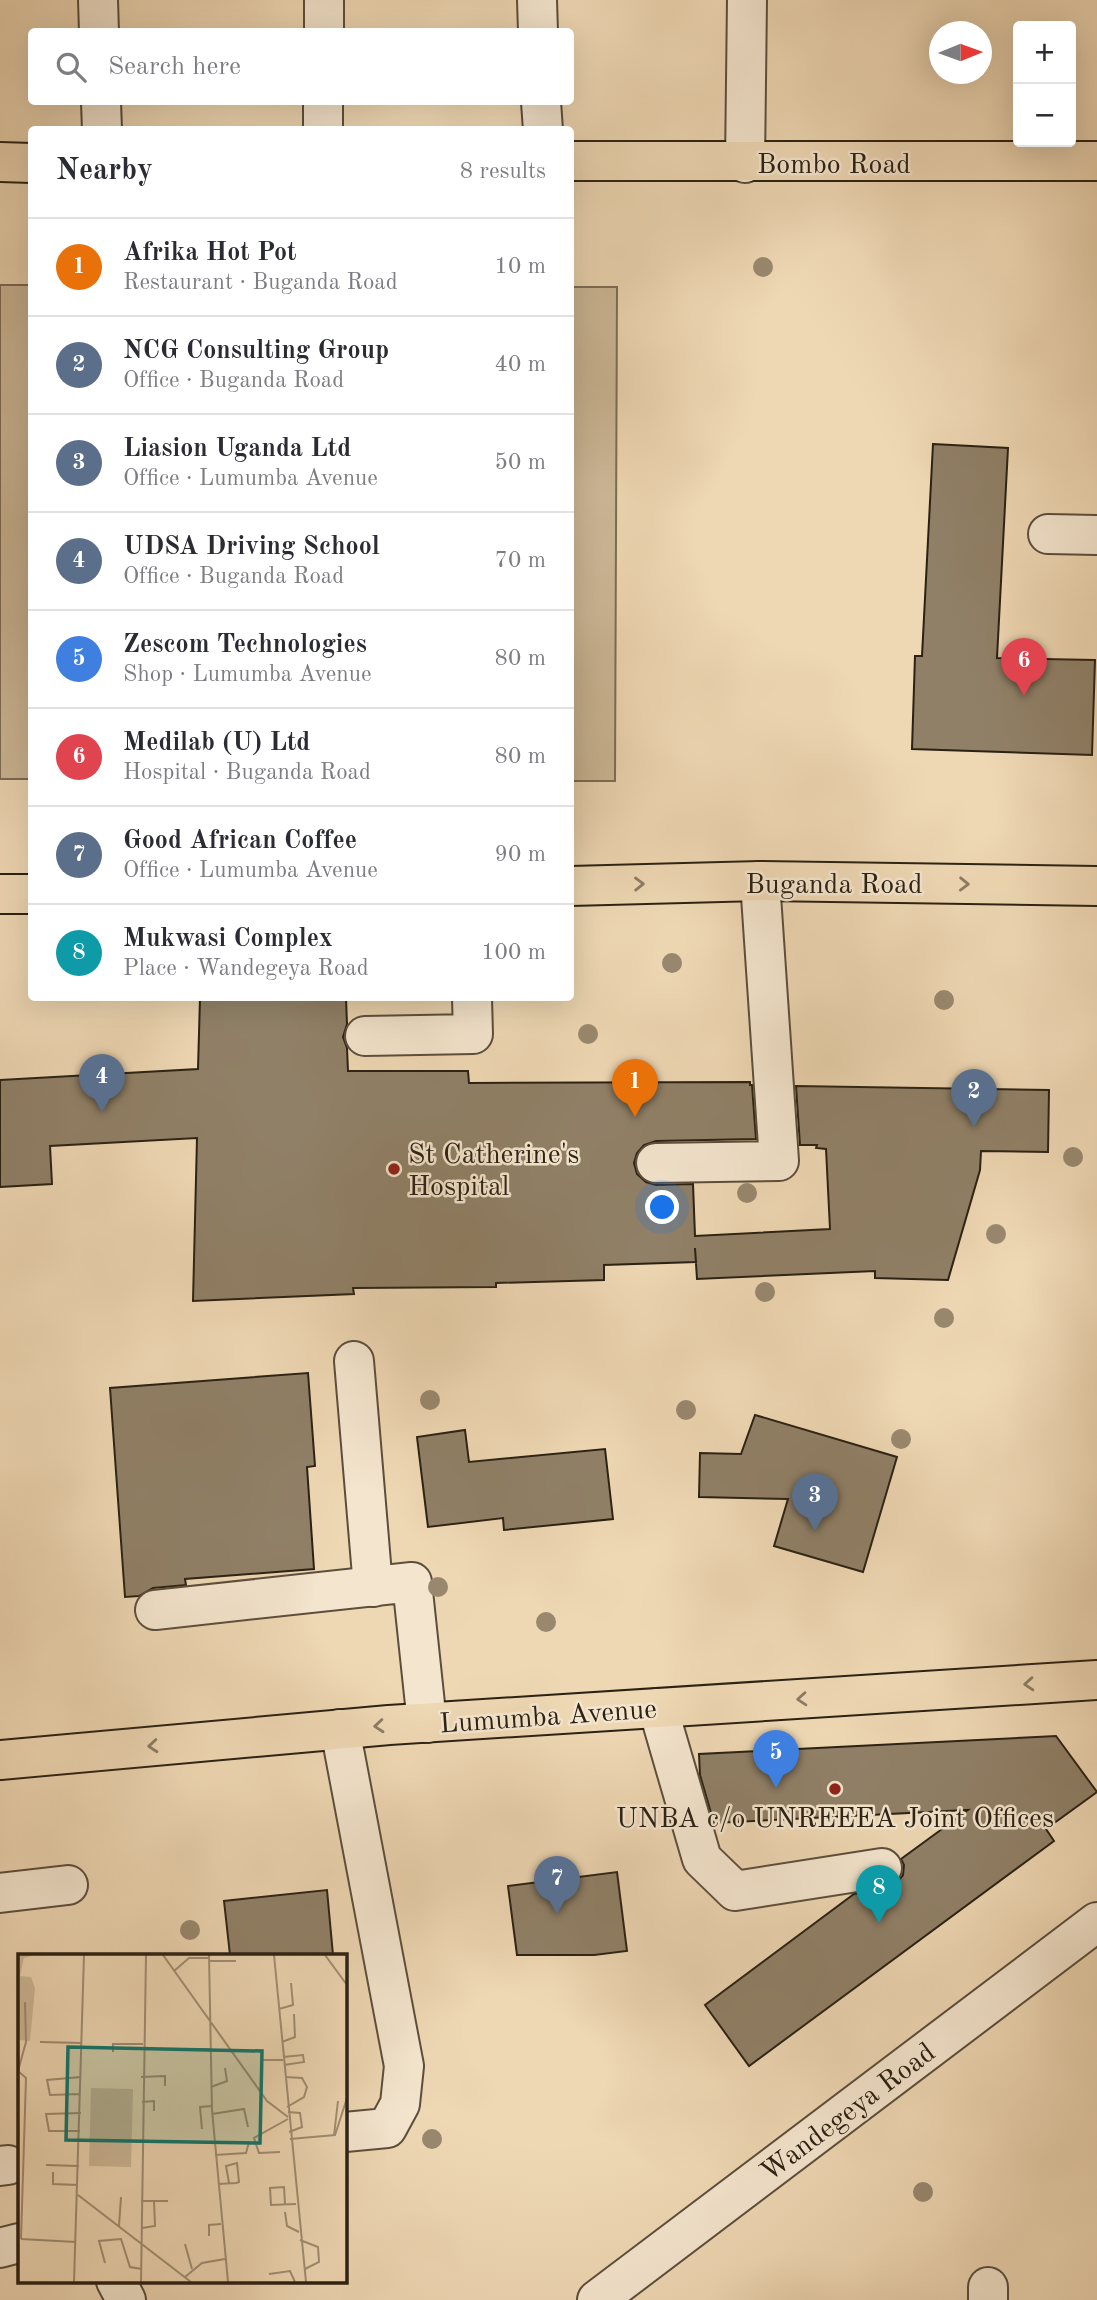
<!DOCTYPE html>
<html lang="en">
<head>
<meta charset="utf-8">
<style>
	:root { --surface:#fff; --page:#f2f2f3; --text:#2b2b33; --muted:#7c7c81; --line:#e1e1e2; --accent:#8f2418 }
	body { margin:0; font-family:"Old Standard TT",serif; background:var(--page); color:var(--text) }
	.controls { position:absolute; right:21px; top:21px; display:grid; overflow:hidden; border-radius:7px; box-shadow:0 7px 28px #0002 }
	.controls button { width:63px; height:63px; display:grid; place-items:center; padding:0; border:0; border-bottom:2px solid var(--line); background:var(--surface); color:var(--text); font:35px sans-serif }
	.compass { position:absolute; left:929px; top:21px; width:63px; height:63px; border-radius:50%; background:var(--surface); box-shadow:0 7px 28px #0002; rotate:89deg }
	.you { position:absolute; left:663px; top:1208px; width:24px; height:24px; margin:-18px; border:5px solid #fff; border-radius:50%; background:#1a73e8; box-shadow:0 0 0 10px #1a73e833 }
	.badge { display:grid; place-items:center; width:46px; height:46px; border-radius:50%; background:var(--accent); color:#fff; font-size:23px; font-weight:700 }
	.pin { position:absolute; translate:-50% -58px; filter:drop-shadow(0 2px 4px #0008) }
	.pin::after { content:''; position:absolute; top:37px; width:24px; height:21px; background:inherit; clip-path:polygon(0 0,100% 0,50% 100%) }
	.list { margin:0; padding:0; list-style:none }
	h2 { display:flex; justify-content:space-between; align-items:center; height:91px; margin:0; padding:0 28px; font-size:30px }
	h2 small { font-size:23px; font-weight:400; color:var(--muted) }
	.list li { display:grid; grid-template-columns:46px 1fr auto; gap:21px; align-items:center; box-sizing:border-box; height:98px; padding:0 28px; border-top:2px solid var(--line) }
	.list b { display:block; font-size:26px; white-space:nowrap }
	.list p { margin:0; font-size:23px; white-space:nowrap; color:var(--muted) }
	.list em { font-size:23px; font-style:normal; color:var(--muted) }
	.icon { flex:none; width:38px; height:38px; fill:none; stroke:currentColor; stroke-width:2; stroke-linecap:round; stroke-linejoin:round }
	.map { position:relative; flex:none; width:1097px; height:2300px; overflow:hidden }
	.search { position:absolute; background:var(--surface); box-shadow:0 7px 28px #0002; left:28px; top:28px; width:546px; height:77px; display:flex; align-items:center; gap:18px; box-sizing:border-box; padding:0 24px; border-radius:7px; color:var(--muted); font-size:26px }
	.panel { position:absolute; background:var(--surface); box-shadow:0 7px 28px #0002; left:28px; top:126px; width:546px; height:875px; border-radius:7px }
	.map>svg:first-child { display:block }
	.green { fill:#cdb898; stroke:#7c6c56; stroke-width:2 }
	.building { fill:#908067; stroke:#2b2114; stroke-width:2 }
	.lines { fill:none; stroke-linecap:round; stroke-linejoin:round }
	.minor-casing { stroke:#5c4e3c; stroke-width:42 }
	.major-casing { stroke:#2b2114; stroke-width:42 }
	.minor { stroke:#f4e5ce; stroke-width:38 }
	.major { stroke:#eed7b3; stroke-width:38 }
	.tree { fill:#99886e }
	.oneway { stroke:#8c7c64 }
	.poi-dot { fill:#8f2418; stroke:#f4e5ce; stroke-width:2.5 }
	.labels { text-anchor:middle; stroke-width:5; stroke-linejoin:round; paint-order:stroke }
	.street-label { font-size:28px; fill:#2b2114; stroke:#f4e5ce }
	.poi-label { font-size:28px; fill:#2b2114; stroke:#f4e5ce; text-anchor:start }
	.inset-road { fill:none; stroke:#a08e73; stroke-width:2 }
	.view { fill:#0f766e; fill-opacity:0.15; stroke:#0f766e; stroke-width:3.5 }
	.inset-edge { fill:none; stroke:#2b2114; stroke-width:3.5 }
</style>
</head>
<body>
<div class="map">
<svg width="1097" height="2300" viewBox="0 0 1097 2300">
	<rect width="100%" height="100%" fill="#eed7b3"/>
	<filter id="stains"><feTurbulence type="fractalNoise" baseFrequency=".00286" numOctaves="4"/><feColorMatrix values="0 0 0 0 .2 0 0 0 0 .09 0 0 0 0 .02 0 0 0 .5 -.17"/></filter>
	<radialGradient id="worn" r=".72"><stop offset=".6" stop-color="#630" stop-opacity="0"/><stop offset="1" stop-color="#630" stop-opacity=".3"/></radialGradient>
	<!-- green -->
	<g class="green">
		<rect x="0" y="285" width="31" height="494"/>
		<path d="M571 287H617L615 781H571Z"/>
	</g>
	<!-- building -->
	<g class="building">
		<path d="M933 444 1008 448 997 658 1095 660 1092 755 912 749 915 656H922Z"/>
		<path d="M200 998H346L347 1024 343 1037 347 1048 348 1071H468L469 1083 750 1082V1085H752L756 1139 656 1141 644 1145 637 1153 634 1163 637 1174 646 1182 656 1185 693 1184 695 1236 830 1229 826 1149 816 1148 817 1145H800L796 1086 1049 1090 1048 1152 981 1151 980 1170 948 1280 875 1278V1271L697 1279 695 1248 696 1262 604 1265V1280L496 1283V1287L353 1288 354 1294 193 1301 197 1138 50 1146 52 1184 0 1187V1080L198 1069Z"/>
		<path d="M308 1373 315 1466 307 1467 314 1569 185 1579 186 1585 153 1588 139 1596 125 1597 110 1388Z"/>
		<path d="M755 1415 897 1457 863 1572 774 1546 788 1499 699 1497 700 1453 741 1454Z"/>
		<path d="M465 1430 469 1462 605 1449 613 1519 504 1530 503 1518 428 1527 417 1437Z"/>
		<path d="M1056 1736 1097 1792 1046 1829 1054 1841 749 2066 705 2005 854 1894 885 1890 895 1885 903 1875 904 1865 901 1859 968 1810 714 1823 700 1775 699 1754Z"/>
		<path d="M617 1872 627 1951 594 1955H517L508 1886Z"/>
		<path d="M327 1890 333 1955H230L224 1901Z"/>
	</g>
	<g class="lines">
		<defs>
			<g id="minor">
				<path d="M98 0 99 32"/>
				<path d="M537 0 538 32"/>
				<path d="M324 32V0"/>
				<path d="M101 102 102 130"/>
				<path d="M541 102 543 130"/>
				<path d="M323 130V102"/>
				<path d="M745 163 747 0"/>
				<path d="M1048 534 1097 535"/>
				<path d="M365 1036 473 1034 472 998"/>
				<path d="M656 1163 779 1161 760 881"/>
				<path d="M354 1361 373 1587"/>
				<path d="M155 1610 412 1582 427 1723"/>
				<path d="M658 1708 702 1859 735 1891 882 1868"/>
				<path d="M340 1729 404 2066 400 2104 387 2128 345 2132"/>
				<path d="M0 1893 68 1885"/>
				<path d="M0 2166 8 2165"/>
				<path d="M0 2248 19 2243"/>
				<path d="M116 2281 126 2300"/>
				<path d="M988 2287V2300"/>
				<path d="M597 2300 1097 1922"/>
			</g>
			<g id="major">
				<path d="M570 161H1097"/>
				<path d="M0 162 32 163"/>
				<path d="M570 886 760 881 1097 886"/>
				<path d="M0 894H32"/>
				<path d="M0 1760 389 1725 1097 1680"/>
			</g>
		</defs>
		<!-- minor casing -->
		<use href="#minor" class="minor-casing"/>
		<!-- major casing -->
		<use href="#major" class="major-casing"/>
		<!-- minor -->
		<use href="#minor" class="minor"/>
		<!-- major -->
		<use href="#major" class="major"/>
	</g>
	<!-- trees -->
	<g class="tree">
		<circle cx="763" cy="267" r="10"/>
		<circle cx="672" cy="963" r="10"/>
		<circle cx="944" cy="1000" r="10"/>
		<circle cx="588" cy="1034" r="10"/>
		<circle cx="1073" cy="1157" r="10"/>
		<circle cx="747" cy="1193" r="10"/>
		<circle cx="996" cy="1234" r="10"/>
		<circle cx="765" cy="1292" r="10"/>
		<circle cx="944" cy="1318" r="10"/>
		<circle cx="430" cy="1400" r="10"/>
		<circle cx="686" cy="1410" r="10"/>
		<circle cx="901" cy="1439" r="10"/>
		<circle cx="438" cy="1587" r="10"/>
		<circle cx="546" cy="1622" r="10"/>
		<circle cx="190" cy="1930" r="10"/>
		<circle cx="432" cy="2139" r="10"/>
		<circle cx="923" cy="2192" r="10"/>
	</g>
	<!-- one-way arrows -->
	<defs><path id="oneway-chevron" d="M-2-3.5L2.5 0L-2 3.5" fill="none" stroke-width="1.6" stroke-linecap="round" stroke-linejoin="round" transform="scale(1.75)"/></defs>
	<g class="oneway">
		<use href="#oneway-chevron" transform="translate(639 884) rotate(-1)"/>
		<use href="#oneway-chevron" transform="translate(964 884) rotate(1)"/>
		<use href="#oneway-chevron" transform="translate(1029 1684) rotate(176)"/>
		<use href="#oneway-chevron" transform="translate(802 1699) rotate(176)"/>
		<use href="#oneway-chevron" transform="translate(379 1726) rotate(175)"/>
		<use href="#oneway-chevron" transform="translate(153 1746) rotate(175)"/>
	</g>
	<!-- markers -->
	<g class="poi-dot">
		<circle cx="394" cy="1169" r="7"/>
		<circle cx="835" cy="1789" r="7"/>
	</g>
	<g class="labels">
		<!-- street labels -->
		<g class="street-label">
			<text x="834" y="173">Bombo Road</text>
			<text x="834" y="893">Buganda Road</text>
			<text transform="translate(548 1715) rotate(-4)" y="10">Lumumba Avenue</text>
			<text transform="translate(847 2111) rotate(-37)" y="10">Wandegeya Road</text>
		</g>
		<!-- poi labels -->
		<g class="poi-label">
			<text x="408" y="1163">St Catherine's<tspan x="408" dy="32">Hospital</tspan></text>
			<text x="835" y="1827" text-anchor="middle">UNBA c/o UNREEEA Joint Offices</text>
		</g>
	</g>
	<!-- overview -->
	<g transform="translate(18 1954)">
		<rect width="329" height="329" fill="#eed7b3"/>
		<path d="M0 1H17L6 4 2 22 13 23 17 34 12 87 0 86ZM73 134 115 135 113 213 71 212Z" fill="#cdb898"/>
		<path class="inset-road" d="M145 1 249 147 270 163M191 1 194 156 210 328M256 1 288 328M307 1 329 31M191 7H218M156 17 171 4H191M261 55 275 51 273 29M22 88 63 89M264 88 277 83 276 60M161 95H191M95 98V90H125M265 103 285 101 286 108 266 111M243 106H265M123 123 147 122V132M267 123 284 124 289 133 286 143 269 153M193 133 209 127 207 114M62 140 32 141 29 126 63 123M124 148 136 147V157M270 158 282 159 284 173 271 178M194 160 226 155 230 173M184 175 182 153 194 152M62 177H31L28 160 63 159M316 181 320 147M272 185 317 181 329 144M262 198 241 199 236 184 270 165M197 201 228 199 231 188M28 211 61 212M35 218V230L60 231M200 230 218 229 221 228 219 209 208 212 211 229M60 241 173 328M123 247H150M267 250 266 233 252 234 253 251 278 250M267 258 269 272 281 278M101 272 103 243M124 274 137 272 136 247M191 282V271L203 270M3 285 8 124 0 117 8 88 7 48M3 285 58 288M282 286 300 293 301 308 287 315M167 290 174 315M87 309 81 287 103 285 112 313 124 315M251 320 272 317 277 328M167 323 184 309 207 305M56 328 66 1M123 328 128 1"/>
		<path class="view" d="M50 93 244 97 242 189 48 186Z"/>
		<rect width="329" height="329" class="inset-edge"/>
	</g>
	<rect width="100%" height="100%" filter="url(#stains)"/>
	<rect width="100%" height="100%" fill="url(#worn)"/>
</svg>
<div class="controls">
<button>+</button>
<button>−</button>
</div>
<svg class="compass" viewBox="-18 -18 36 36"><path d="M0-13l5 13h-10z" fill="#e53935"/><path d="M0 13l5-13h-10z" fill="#7c7c81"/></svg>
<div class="you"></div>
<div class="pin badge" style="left:635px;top:1117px;background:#e8710a">1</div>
<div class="pin badge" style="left:974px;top:1127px;background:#5c6f8a">2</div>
<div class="pin badge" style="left:815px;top:1531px;background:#5c6f8a">3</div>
<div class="pin badge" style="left:102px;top:1112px;background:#5c6f8a">4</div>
<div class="pin badge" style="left:776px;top:1788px;background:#3f7fe0">5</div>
<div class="pin badge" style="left:1024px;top:696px;background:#e0444e">6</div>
<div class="pin badge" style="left:557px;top:1914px;background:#5c6f8a">7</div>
<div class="pin badge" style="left:879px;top:1923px;background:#0f9aa8">8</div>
<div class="search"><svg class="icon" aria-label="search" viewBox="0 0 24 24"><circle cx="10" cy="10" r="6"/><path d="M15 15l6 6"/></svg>Search here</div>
<section class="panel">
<h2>Nearby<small>8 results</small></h2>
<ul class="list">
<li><span class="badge" style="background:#e8710a">1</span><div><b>Afrika Hot Pot</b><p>Restaurant · Buganda Road</p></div><em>10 m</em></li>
<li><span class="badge" style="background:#5c6f8a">2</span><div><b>NCG Consulting Group</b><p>Office · Buganda Road</p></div><em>40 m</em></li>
<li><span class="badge" style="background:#5c6f8a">3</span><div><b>Liasion Uganda Ltd</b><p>Office · Lumumba Avenue</p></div><em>50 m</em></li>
<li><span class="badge" style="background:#5c6f8a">4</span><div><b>UDSA Driving School</b><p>Office · Buganda Road</p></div><em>70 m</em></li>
<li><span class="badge" style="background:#3f7fe0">5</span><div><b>Zescom Technologies</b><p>Shop · Lumumba Avenue</p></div><em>80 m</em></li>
<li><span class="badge" style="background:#e0444e">6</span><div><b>Medilab (U) Ltd</b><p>Hospital · Buganda Road</p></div><em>80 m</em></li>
<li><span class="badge" style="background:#5c6f8a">7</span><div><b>Good African Coffee</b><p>Office · Lumumba Avenue</p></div><em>90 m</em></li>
<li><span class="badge" style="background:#0f9aa8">8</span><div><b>Mukwasi Complex</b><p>Place · Wandegeya Road</p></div><em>100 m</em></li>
</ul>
</section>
</div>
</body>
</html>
